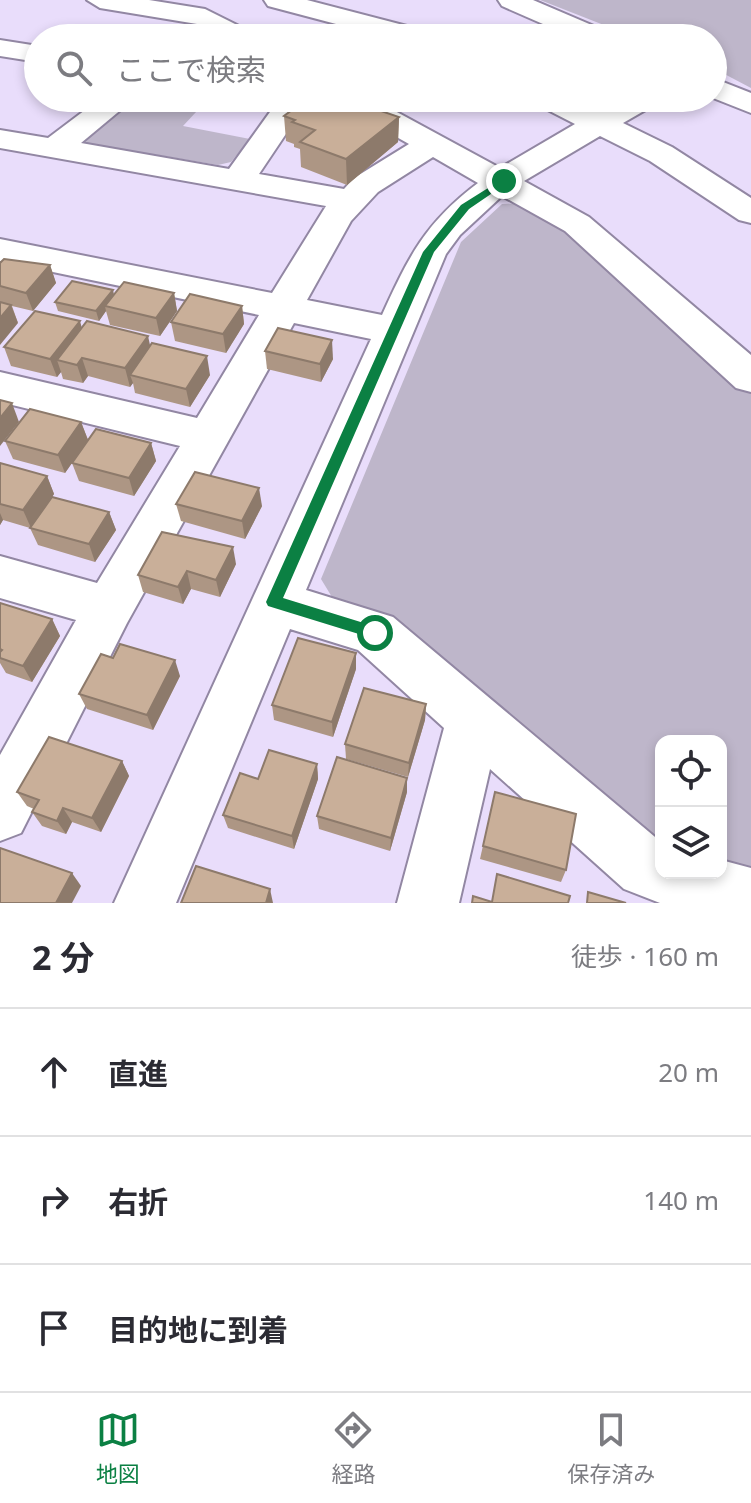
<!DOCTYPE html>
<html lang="ja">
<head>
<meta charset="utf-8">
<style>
	:root { --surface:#fff; --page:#f7f7f7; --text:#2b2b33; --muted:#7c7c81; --line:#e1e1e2; --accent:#0b8043 }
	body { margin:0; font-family:"Noto Sans","Noto Sans JP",sans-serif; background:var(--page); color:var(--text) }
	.controls { position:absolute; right:24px; bottom:24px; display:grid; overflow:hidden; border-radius:16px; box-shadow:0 4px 12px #0003 }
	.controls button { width:72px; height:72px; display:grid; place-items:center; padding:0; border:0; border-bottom:2px solid var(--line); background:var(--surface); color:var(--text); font:40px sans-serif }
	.stop { position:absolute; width:24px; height:24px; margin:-18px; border:6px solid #0b8043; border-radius:50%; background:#fff }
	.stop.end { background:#0b8043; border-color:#fff; box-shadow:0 2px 8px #0008 }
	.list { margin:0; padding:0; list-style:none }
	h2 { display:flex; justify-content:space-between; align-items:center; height:104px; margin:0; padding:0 32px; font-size:34px }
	h2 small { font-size:26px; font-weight:400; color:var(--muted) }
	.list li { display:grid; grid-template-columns:52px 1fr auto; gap:24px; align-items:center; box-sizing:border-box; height:128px; padding:0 32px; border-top:2px solid var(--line) }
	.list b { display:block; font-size:30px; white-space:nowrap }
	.list em { font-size:26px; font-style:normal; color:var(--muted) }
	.icon { flex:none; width:44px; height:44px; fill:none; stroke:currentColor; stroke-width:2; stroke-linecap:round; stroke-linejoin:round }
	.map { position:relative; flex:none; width:751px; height:903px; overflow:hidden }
	.search { position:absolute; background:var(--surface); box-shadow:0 4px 12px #0003; left:24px; right:24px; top:24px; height:88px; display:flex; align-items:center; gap:20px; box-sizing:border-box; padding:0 28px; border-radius:44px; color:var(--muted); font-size:30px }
	.sheet { height:488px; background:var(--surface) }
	nav { display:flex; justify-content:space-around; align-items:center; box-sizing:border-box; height:112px; border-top:2px solid var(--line); background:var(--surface); font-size:22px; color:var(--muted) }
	nav a { display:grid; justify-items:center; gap:4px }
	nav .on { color:var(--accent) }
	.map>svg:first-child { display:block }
	.green { fill:#beb6ca }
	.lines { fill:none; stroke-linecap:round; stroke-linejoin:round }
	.minor-casing { stroke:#9287a3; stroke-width:4 }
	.minor { fill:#fff; fill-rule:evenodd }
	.wall { fill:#ad9684 }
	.shaded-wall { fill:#8d7a6b }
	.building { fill:#c9af99; stroke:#8d7a6b; stroke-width:2 }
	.route { fill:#0b8043 }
</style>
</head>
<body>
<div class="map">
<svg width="751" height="903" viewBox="0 0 751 903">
	<rect width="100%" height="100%" fill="#e9ddfb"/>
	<!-- green -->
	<g class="green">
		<path d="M540 0H751V88L713 68V38H637Z"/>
		<path d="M129 98H209L183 126 250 139 231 162 218 165 103 146H84L78 137Z"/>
		<path d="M521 203 568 228 751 394V876L721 867V741H661V847L335 602 321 579 461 242 502 204Z"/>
	</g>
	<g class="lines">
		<defs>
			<g id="minor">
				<path d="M87 0H149L205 9 251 32 255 38H221L197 24 100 8Z"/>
				<path d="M264 0H307L430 32 434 38H389L268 6Z"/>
				<path d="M498 0H533L608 32 612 38H575L502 6Z"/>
				<path d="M0 40 38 46V62L0 56Z"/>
				<path d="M713 78 751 93V113L713 98Z"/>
				<path d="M101 98H135L81 143 229 169 280 98H310L259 174 344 189 354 178 409 144 338 104 334 98H371L500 168 575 124 536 104 532 98H571L598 111 623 98H660L656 104 623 123 672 147 751 198V223L739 220 650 161 600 136 524 181 589 217 751 355V392L736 388 565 231 502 196 460 235 446 254 306 590 393 617 661 842V873H721V860L751 868V903H660L624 889 490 769 459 903H397L444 728 358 650 290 629 176 903H114L371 339 294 323 127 623 21 833 0 841V755L76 620 0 598V556L97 583 180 446 0 402V372L197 418 259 315 0 261V239L272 293 326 206 0 148V130L48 138ZM433 157 478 183C425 223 409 256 382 315L307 300 351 221 378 192Z"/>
			</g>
		</defs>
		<!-- minor casing -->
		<use href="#minor" class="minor-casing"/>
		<!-- minor -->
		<use href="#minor" class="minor"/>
	</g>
	<!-- wall -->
	<g class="wall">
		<path d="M284 116 399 117 398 142 347 185 301 167 300 149 294 147V144L286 141Z"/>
		<path d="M0 263 50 265 56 283 33 311 12 306 18 323 0 301Z"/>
		<path d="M174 293 177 311 160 336 110 325 106 311 99 321 58 311 55 302 114 295Z"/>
		<path d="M242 306 244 324 226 353 175 341 171 322Z"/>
		<path d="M82 328 150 346 210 375 190 407 135 393 133 383 130 387 88 376 83 383 63 379 61 372 57 377 11 366 4 347Z"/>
		<path d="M265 351 333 359 321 382 267 369Z"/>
		<path d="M81 422 88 440 65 473 13 459 5 441Z"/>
		<path d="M151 443 156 461 134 496 79 481 72 463Z"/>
		<path d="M0 463 47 476 54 494 52 497 109 512 116 530 95 562 38 545 30 528 3 520 0 525Z"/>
		<path d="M176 504 262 506 245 539 181 521Z"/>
		<path d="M236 564 220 597 191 589 183 604 143 592 138 575Z"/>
		<path d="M0 603 52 619 60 636 32 682 6 673 0 663Z"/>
		<path d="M356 669 333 737 274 720 272 705Z"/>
		<path d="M180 676 153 730 87 709 79 694Z"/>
		<path d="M426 704 425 720 408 777 346 759 345 744Z"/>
		<path d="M122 761 129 776 101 832 72 822 66 834 42 826 32 812 34 809 27 806 17 792Z"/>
		<path d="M317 764 318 779 294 849 228 828 223 815 258 779Z"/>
		<path d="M407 778V792L390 851 319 829 317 816Z"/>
		<path d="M495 792 566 870 561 882 480 859Z"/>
	</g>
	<!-- shaded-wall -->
	<g class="shaded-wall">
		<path d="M399 117 398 142 347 185 346 159Z"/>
		<path d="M50 265 56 283 33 311 26 293Z"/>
		<path d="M113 290 115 299 105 306 106 311 99 321 96 311Z"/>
		<path d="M174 293 177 311 160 336 156 318Z"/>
		<path d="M11 305 18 323 0 345V318Z"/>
		<path d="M242 306 244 324 226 353 223 334Z"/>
		<path d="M80 321 85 340 57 360 61 372 57 377 50 359Z"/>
		<path d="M148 336 152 354 130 375 133 383 130 387 125 368Z"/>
		<path d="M332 340 333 359 321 382 320 364Z"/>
		<path d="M207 356 210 375 190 407 186 389Z"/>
		<path d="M82 358 88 376 83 383 77 365Z"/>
		<path d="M12 403 19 422 0 446V418Z"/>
		<path d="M81 422 88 440 65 473 58 455Z"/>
		<path d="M151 443 156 461 134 496 129 478Z"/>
		<path d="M47 476 54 494 31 528 23 510Z"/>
		<path d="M259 488 262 506 245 539 242 521Z"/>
		<path d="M109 512 116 530 95 562 89 544Z"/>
		<path d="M0 513 3 520 0 525Z"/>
		<path d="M233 547 236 564 220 597 216 580Z"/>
		<path d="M187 571 191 589 183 604 178 587Z"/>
		<path d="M52 619 60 636 32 682 23 666Z"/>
		<path d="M356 653V669L333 737 332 722Z"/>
		<path d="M175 660 180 676 153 730 147 715Z"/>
		<path d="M426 704 425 720 408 777 409 763Z"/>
		<path d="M122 761 129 776 101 832 92 818Z"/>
		<path d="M317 764 318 779 294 849 292 836Z"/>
		<path d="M407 778V792L390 851 391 838Z"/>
		<path d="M63 808 72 822 66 834 57 821Z"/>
		<path d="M72 873 81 886 72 903H56Z"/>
		<path d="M270 889 273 903H266Z"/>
	</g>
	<!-- building -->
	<g class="building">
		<path d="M308 98H343L399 117 346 159 300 142 315 130 292 122 295 120 284 116Z"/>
		<path d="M4 259 50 265 26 293 0 286V263Z"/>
		<path d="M72 281 113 290 96 311 55 302Z"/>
		<path d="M124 282 174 293 156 318 105 306Z"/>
		<path d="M190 294 242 306 223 334 171 322Z"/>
		<path d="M0 302 11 305 0 318Z"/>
		<path d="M35 311 80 321 50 359 4 347Z"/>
		<path d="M87 321 148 336 125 368 82 358 77 365 57 360Z"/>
		<path d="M278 328 332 340 320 364 265 351Z"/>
		<path d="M152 343 207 356 186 389 130 375Z"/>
		<path d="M0 400 12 403 0 418Z"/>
		<path d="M30 409 81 422 58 455 5 441Z"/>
		<path d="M96 429 151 443 129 478 72 463Z"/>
		<path d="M0 463 47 476 23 510 0 504Z"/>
		<path d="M195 472 259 488 242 521 176 504Z"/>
		<path d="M52 497 109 512 89 544 30 528Z"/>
		<path d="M162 532 233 547 216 580 187 571 178 587 138 575Z"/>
		<path d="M0 603 52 619 23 666 0 658V652L2 650 0 649Z"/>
		<path d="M298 638 356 653 332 722 272 705Z"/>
		<path d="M120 644 175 660 147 715 79 694 101 654 113 658Z"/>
		<path d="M364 688 426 704 409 763 345 744Z"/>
		<path d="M49 737 122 761 92 818 63 808 57 821 32 812 39 800 17 792Z"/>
		<path d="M269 750 317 764 292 836 223 815 240 773 258 779Z"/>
		<path d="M337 757 407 778 391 838 317 816Z"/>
		<path d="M495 792 576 814 566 870 483 846Z"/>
		<path d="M0 848 72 873 56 903H0Z"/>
		<path d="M196 866 270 889 266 903H181Z"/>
		<path d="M497 874 570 896 568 903H472L473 896 492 902Z"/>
		<path d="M588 892 626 903H587Z"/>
	</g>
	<!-- route -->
	<path class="route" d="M504 178 507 183 469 209 434 252 283 598 380 628V637L375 639 268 606 266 602 423 252 461 205Z"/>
</svg>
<div class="controls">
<button><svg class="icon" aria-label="locate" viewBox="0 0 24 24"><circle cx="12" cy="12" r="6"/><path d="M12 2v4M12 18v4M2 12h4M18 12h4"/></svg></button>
<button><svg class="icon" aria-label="layers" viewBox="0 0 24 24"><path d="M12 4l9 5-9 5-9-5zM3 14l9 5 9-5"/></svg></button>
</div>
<div class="stop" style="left:375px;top:633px"></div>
<div class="stop end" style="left:504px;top:181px"></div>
<div class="search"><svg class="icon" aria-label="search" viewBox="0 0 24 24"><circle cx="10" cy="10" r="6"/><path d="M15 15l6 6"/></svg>ここで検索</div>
</div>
<section class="sheet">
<h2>2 分<small>徒歩 · 160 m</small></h2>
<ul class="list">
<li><svg class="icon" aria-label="ahead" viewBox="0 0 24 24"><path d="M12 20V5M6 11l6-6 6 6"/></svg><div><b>直進</b></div><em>20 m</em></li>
<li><svg class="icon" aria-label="right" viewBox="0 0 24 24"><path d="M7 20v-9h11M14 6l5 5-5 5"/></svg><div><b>右折</b></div><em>140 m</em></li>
<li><svg class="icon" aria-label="arrive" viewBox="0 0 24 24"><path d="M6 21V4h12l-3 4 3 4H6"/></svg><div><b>目的地に到着</b></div></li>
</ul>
</section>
<nav>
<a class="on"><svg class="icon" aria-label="map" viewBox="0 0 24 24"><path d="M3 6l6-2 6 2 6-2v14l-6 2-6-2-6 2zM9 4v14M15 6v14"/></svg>地図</a>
<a><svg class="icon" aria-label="directions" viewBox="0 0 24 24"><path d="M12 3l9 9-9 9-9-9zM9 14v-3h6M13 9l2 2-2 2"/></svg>経路</a>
<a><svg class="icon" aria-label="saved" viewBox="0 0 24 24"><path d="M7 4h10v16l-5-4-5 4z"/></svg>保存済み</a>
</nav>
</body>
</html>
